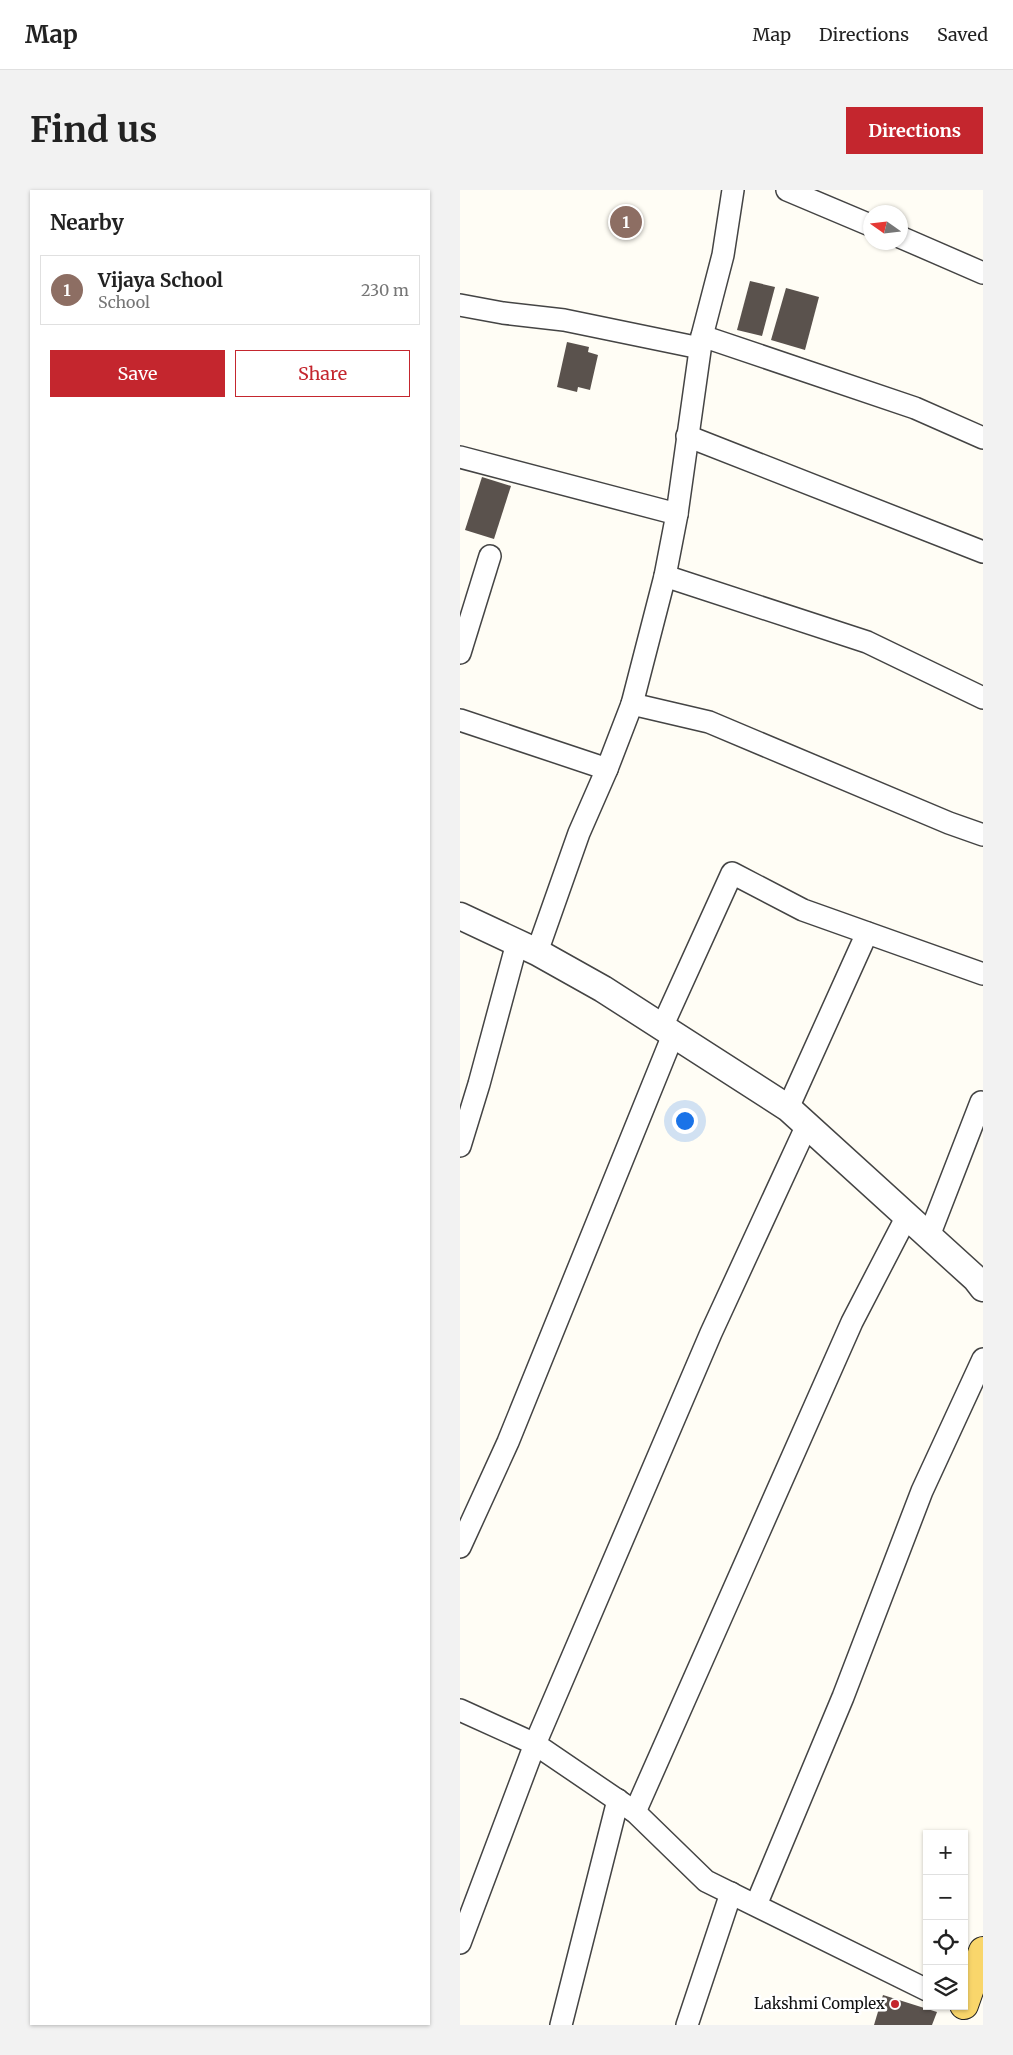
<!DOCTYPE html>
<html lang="en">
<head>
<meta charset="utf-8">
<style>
	:root { --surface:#fff; --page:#f2f2f2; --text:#222; --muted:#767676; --line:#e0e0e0; --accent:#c4262e }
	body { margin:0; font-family:Merriweather,serif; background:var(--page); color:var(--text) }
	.controls { position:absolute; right:15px; bottom:15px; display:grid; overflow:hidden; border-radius:0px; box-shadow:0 1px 4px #0004 }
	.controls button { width:45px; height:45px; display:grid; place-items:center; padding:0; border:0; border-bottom:1px solid var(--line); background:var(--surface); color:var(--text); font:25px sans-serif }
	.compass { position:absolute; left:403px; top:15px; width:45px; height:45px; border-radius:50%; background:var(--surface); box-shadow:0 1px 4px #0004; rotate:284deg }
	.you { position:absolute; left:224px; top:930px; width:18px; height:18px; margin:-12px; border:4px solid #fff; border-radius:50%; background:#1a73e8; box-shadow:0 0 0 8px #1a73e833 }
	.badge { display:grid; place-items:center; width:32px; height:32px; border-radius:50%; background:var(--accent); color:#fff; font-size:16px; font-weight:700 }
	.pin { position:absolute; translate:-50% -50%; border:2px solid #fff; box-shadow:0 1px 5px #0006 }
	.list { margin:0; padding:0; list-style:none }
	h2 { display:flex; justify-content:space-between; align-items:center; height:65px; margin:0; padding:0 20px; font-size:21px }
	h2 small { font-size:16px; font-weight:400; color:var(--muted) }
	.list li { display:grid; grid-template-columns:32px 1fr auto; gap:15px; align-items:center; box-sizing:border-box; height:70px; margin:0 10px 10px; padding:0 10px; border:1px solid var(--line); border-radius:0px }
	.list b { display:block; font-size:19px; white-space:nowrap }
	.list p { margin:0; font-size:16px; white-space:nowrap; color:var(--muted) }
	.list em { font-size:16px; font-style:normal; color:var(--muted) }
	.actions { display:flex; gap:10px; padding:15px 20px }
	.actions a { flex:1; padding:11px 0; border:1px solid var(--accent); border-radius:0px; text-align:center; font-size:18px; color:var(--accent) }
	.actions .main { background:var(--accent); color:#fff }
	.icon { flex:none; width:28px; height:28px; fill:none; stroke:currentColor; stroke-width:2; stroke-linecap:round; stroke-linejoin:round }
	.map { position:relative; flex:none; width:523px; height:1835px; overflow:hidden; border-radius:0px }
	header { display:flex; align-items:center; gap:30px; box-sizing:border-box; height:70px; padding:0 25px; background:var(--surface); border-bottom:1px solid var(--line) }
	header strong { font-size:24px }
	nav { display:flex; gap:28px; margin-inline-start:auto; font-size:18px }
	.intro { display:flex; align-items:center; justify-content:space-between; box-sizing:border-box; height:120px; padding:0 30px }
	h1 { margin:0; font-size:35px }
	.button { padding:12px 22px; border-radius:0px; background:var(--accent); color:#fff; font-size:18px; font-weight:700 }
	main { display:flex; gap:30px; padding:0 30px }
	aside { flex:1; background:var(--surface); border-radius:0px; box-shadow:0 1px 4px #0004 }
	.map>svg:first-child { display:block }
	.building { fill:#5a524d }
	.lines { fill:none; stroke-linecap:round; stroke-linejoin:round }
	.minor-casing { stroke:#444; stroke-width:24 }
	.tertiary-casing { stroke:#444; stroke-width:29 }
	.primary-casing { stroke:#222; stroke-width:30 }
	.minor { stroke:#fff; stroke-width:21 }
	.tertiary { stroke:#fff; stroke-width:26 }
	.primary { stroke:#f9d66b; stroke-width:28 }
	.poi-dot { fill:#c4262e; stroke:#fff; stroke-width:2 }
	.labels { text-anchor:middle; stroke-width:5; stroke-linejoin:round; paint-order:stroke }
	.poi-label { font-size:15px; fill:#111; stroke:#fff; text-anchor:end }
</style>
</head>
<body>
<header>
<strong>Map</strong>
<nav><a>Map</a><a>Directions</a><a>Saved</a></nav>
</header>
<div class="intro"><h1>Find us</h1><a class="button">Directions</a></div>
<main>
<aside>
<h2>Nearby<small></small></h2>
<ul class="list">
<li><span class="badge" style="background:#8d6e63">1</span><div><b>Vijaya School</b><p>School</p></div><em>230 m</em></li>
</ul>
<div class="actions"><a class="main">Save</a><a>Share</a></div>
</aside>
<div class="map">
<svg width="523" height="1835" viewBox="0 0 523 1835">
	<rect width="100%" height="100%" fill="#fffdf5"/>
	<!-- building -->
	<g class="building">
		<path d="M290 91 315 97 302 146 277 140Z"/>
		<path d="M326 98 359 107 345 160 311 150Z"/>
		<path d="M107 152 129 157 128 162 138 165 130 200 118 197 117 202 97 197Z"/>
		<path d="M22 287 51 296 34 349 5 340Z"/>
		<path d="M423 1805 477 1822 472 1835H414Z"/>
	</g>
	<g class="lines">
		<defs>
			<g id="minor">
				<path d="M327 0 410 35"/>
				<path d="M440 47 523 83"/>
				<path d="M0 115 43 123 104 130 240 158"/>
				<path d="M242 146 455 218 523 248"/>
				<path d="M227 246 523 362"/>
				<path d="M0 267 217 324"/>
				<path d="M205 386 407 452 523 508"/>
				<path d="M0 463 30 366"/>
				<path d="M172 514 249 532 489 633 523 645"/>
				<path d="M0 530 147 579"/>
				<path d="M77 762 119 643 147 579 172 514 205 386 217 324 242 146 263 65 273 0"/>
				<path d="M202 837 272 683 343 720 523 784"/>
				<path d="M328 918 407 743"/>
				<path d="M0 956 19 894 57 753"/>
				<path d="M469 1046 521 912"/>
				<path d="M0 1357 48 1252 213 845"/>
				<path d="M0 1520 75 1554 175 1622 246 1691 467 1800"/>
				<path d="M175 1622 392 1132 447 1026"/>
				<path d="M296 1715 383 1507 462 1301 523 1169"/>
				<path d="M0 1753 75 1554 251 1143 347 935"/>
				<path d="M101 1835 158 1610"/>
				<path d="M227 1835 271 1703"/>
			</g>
			<path id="tertiary" d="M0 726 77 762 143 799 328 918 516 1089 523 1098"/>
			<path id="primary" d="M504 1815 523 1761"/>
		</defs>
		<!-- minor casing -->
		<use href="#minor" class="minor-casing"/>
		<!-- tertiary casing -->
		<use href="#tertiary" class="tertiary-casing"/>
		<!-- primary casing -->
		<use href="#primary" class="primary-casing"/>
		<!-- minor -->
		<use href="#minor" class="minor"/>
		<!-- tertiary -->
		<use href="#tertiary" class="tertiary"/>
		<!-- primary -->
		<use href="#primary" class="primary"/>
	</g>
	<!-- markers -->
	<circle class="poi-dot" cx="435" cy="1814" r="5"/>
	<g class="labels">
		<!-- poi labels -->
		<g class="poi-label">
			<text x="425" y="1819">Lakshmi Complex</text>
		</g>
	</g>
</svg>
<div class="controls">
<button>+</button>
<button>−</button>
<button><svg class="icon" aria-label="locate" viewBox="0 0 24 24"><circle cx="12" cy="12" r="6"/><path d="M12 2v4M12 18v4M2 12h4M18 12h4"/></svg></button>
<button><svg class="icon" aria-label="layers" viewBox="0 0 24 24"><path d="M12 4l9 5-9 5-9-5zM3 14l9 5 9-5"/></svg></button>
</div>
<svg class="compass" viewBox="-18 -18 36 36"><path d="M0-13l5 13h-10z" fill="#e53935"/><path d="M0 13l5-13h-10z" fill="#767676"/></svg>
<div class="you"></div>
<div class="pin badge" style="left:166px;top:32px;background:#8d6e63">1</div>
</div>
</main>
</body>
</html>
